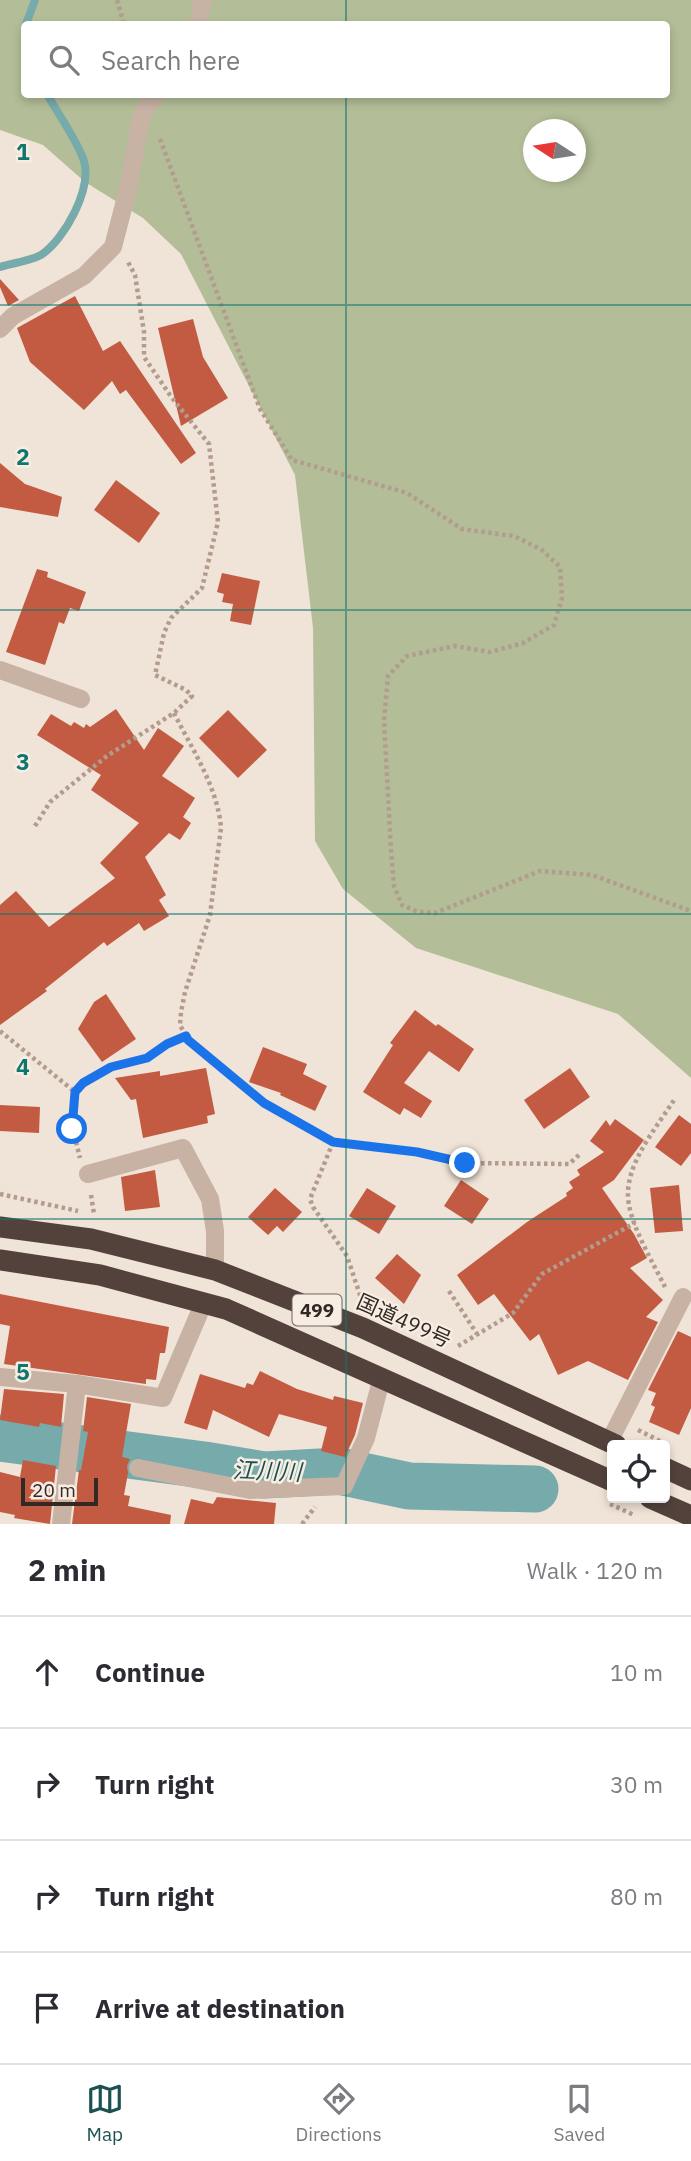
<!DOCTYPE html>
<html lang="en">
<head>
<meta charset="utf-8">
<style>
	:root { --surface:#fff; --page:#f7f7f7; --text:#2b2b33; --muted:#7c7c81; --line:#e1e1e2; --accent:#1c5152 }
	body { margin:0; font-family:"IBM Plex Sans","Noto Sans JP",sans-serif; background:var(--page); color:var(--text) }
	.controls { position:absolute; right:21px; bottom:21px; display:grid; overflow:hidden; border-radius:7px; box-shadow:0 4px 10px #0003 }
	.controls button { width:63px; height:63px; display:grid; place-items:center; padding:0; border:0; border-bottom:2px solid var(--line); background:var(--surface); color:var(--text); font:35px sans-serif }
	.compass { position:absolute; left:523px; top:119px; width:63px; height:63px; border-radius:50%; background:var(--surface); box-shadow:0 4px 10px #0003; rotate:282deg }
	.scale { position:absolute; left:21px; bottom:18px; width:77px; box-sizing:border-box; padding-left:7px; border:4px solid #322925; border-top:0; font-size:19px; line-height:24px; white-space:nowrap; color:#322925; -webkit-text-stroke:5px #f8ede3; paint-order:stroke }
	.stop { position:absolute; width:21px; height:21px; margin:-16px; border:5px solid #1a73e8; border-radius:50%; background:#fff }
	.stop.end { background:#1a73e8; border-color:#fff; box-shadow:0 2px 7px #0008 }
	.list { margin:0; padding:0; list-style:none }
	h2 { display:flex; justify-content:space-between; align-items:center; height:91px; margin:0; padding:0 28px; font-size:30px }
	h2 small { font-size:23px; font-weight:400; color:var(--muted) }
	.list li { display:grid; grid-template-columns:46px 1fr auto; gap:21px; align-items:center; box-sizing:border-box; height:112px; padding:0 28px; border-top:2px solid var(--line) }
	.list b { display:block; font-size:26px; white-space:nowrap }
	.list em { font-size:23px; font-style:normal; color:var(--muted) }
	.icon { flex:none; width:38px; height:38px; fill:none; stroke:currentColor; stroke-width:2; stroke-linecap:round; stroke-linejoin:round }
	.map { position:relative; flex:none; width:691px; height:1524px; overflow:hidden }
	.search { position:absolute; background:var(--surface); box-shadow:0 4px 10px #0003; left:21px; right:21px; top:21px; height:77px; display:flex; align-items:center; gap:18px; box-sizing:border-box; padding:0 24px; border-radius:7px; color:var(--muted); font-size:26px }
	.sheet { height:539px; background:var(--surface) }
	nav { display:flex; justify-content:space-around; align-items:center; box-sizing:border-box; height:98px; border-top:2px solid var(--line); background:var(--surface); font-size:19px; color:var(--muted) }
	nav a { display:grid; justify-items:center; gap:4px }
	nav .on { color:var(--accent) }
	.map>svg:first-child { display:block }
	.green { fill:#b3be98; fill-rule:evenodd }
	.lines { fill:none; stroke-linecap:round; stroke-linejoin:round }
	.stream { stroke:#77abab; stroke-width:8 }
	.river { stroke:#77abab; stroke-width:47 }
	.building { fill:#c25b42 }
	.path { stroke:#b29c8e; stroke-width:4.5; stroke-dasharray:3.5 3.5; stroke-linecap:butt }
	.street { stroke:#c7b2a4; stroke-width:18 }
	.highway { stroke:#53423c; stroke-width:21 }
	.route { stroke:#1a73e8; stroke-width:9 }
	.grid { fill:none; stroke:#0f766e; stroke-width:2; stroke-opacity:0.55 }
	.labels { text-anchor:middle; stroke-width:5; stroke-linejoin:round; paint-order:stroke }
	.shield { fill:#f8ede3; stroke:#6d645e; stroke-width:2 }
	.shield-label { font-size:19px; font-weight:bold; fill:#322925 }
	.street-label { font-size:21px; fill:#322925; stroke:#f8ede3 }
	.water-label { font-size:23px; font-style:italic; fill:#1c5152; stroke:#f8ede3 }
	.grid-label { font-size:23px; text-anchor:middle; font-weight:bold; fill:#0f766e; stroke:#f8ede3; stroke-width:5; stroke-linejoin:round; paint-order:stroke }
</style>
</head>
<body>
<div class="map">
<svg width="691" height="1524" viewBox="0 0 691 1524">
	<rect width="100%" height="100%" fill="#f0e3d7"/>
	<!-- green -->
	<path class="green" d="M0 0H691V1078L618 1014 416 948 343 889 315 841 313 628 295 475 181 254 143 218 85 182 43 145 0 130ZM24 24H666V94H24ZM534 130H576V172H534Z"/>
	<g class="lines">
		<!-- stream -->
		<g class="stream">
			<path d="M26 24 35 0"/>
			<path d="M0 267C13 263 30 261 41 255 65 239 92 189 84 161 77 140 58 114 47 94"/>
		</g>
		<!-- river -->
		<path class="river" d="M0 1438 204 1465 264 1475 339 1471 409 1486 535 1489"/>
	</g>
	<!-- building -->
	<g class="building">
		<path d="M0 279 19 300 8 306 0 287Z"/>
		<path d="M75 296 103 351 120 341 196 453 181 464 126 390 120 394 112 381 84 410 30 362 17 328Z"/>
		<path d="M193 319 203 357 228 398 181 426 158 328Z"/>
		<path d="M0 463 25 484 62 497 58 517 0 507Z"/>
		<path d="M116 480 160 513 139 543 94 510Z"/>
		<path d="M37 569 48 572 47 577 86 592 79 611 70 608 64 624 59 622 45 665 6 652Z"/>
		<path d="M222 573 260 581 251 625 230 621 233 604 222 602 224 594 217 592Z"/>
		<path d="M116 709 144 750 158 728 184 746 162 776 195 798 183 817 191 823 180 840 169 833 145 857 166 895 159 900 169 916 144 931 139 923 107 946 104 942 45 989 47 991 0 1025V905L16 891 49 927 115 878 100 863 139 823 91 790 101 775 37 735 51 714 71 726 74 722 84 728 86 724 90 727Z"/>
		<path d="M228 710 267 750 238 778 199 738Z"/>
		<path d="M106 994 136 1039 102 1062 78 1029 94 1002Z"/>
		<path d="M415 1010 436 1026 438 1024 474 1049 459 1072 429 1051 404 1083 432 1101 421 1118 404 1108 400 1115 363 1092 393 1045 390 1043Z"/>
		<path d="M263 1047 307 1064 303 1074 327 1086 315 1111 280 1095 281 1093 249 1082Z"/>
		<path d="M206 1068 215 1114 207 1116 208 1123 143 1138 136 1099 131 1100 115 1078 160 1071V1076Z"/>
		<path d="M570 1068 590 1097 544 1129 524 1100Z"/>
		<path d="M0 1105 40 1107 39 1133 0 1131Z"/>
		<path d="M679 1115 691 1124V1153L681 1166 655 1147Z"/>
		<path d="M615 1119 644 1140 614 1180 602 1188 634 1234 647 1258 630 1268 663 1300 646 1317 658 1322 628 1380 588 1361 558 1375 539 1334 530 1341 494 1294 478 1305 457 1275 527 1222 567 1196 566 1193 573 1188 569 1182 580 1175 577 1170 604 1152 590 1141 606 1120 610 1126Z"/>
		<path d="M155 1170 160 1207 125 1211 121 1177Z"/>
		<path d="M461 1180 489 1199 472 1224 444 1206Z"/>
		<path d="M679 1185 683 1231 655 1233 650 1188Z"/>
		<path d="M275 1188 302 1212 283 1232 277 1226 268 1235 248 1217Z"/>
		<path d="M367 1188 396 1206 379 1234 349 1216Z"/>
		<path d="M397 1254 421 1275 404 1304 375 1278Z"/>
		<path d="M0 1294 169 1327 165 1353H160L156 1380 146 1379V1384L4 1364 10 1326 0 1324Z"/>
		<path d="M678 1331 691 1337V1408L679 1435 649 1422 655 1407 651 1405 656 1393 648 1390Z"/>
		<path d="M260 1371 297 1389 333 1400 334 1396 363 1403 355 1435 345 1457 321 1451 327 1427 279 1414 269 1437 213 1410 207 1430 184 1423 200 1374 245 1388 247 1383 253 1385Z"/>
		<path d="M4 1389 64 1394 61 1427 40 1423 39 1427 0 1420Z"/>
		<path d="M87 1397 131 1404 122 1457 130 1459 127 1466 128 1473 124 1495 130 1496 128 1506 171 1515 170 1524H72L79 1470H81L88 1432 83 1431Z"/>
		<path d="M23 1460 56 1466 50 1524 14 1518 15 1515 0 1512V1472L20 1477Z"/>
		<path d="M217 1497 276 1503 274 1524H184L191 1499 213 1504Z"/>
	</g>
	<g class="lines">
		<!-- path -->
		<g class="path">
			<path d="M117 0 124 24"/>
			<path d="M160 139 260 409 292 460 407 493 462 529 514 536 542 550 560 567 562 598 554 625 523 643 490 652 455 646 407 656 388 676 384 720 391 851 394 886 402 905 418 912 435 913 540 871 592 875 691 911"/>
			<path d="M174 713C192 749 218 788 221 828L210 915 185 992 181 1012 180 1025 188 1040 264 1103 333 1142 417 1152 465 1163 569 1164 579 1155"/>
			<path d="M35 826 50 802 107 756 174 713 192 696 186 690 155 675 164 633 171 618 202 588 218 522 209 444 172 398 144 357V332L135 275 128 262"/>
			<path d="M0 1031 75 1092 73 1129 80 1158"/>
			<path d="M75 1092 88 1079 111 1067 147 1058 167 1043 186 1036"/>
			<path d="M333 1142 310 1199 313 1207 347 1256 363 1304"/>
			<path d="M0 1194 78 1211"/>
			<path d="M91 1195 94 1214"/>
			<path d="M665 1287C653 1262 626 1219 628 1191 630 1158 657 1127 674 1100"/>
			<path d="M449 1291 477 1334"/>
			<path d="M458 1346 513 1313 542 1274 635 1223"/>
			<path d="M638 1430 668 1445"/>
			<path d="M610 1504 634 1515"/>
			<path d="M302 1524 315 1507"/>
		</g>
		<!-- street -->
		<g class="street">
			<path d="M198 24 203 0"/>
			<path d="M0 329 13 316 84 276 113 247 129 185 141 118 148 104 158 94"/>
			<path d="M0 670 81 699"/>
			<path d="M88 1174 183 1148 210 1199 215 1231V1270"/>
			<path d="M0 1377 77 1384 163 1398 204 1302"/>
			<path d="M609 1442 683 1297"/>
			<path d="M138 1468 250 1490 344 1486 366 1438 382 1377"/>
			<path d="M61 1524 77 1384"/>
		</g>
		<!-- highway -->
		<g class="highway">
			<path d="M0 1227 91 1239 215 1270 363 1328 616 1445"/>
			<path d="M0 1260 100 1275 226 1309 612 1481"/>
			<path d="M665 1468 691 1480"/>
			<path d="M650 1498 691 1516"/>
		</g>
	</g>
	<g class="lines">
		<!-- route -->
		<path class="route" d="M72 1129 75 1092 83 1083 111 1067 147 1058 167 1044 186 1036 188 1040 264 1103 333 1142 417 1152 465 1163"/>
	</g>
	<!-- grid -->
	<path class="grid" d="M346 0V24M346 94V1524M0 305H691M0 610H691M0 914H691M0 1219H691"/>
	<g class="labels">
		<!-- shield labels -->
		<rect class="shield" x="292.5" y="1294.5" width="49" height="31" rx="5"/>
		<g class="shield-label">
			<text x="317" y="1317">499</text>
		</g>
		<!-- street labels -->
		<g class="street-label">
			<text transform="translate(404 1321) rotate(24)" y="7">国道499号</text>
		</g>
		<!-- water labels -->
		<g class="water-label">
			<text transform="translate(267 1471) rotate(2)" y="8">江川川</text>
		</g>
	</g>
	<g class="grid-label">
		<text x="23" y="160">1</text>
		<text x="23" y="465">2</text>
		<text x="23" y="770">3</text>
		<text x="23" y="1075">4</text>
		<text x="23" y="1380">5</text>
	</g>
</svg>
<div class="controls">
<button><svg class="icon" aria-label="locate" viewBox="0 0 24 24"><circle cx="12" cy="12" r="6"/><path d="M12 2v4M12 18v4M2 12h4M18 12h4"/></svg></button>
</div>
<svg class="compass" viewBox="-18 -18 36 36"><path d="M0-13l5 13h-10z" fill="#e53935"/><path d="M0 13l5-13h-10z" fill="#7c7c81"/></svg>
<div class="scale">20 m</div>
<div class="stop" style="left:72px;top:1129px"></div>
<div class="stop end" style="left:465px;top:1163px"></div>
<div class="search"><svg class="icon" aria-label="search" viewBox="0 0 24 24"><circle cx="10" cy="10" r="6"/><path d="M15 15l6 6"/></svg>Search here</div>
</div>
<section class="sheet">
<h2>2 min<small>Walk · 120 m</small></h2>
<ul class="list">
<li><svg class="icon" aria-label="ahead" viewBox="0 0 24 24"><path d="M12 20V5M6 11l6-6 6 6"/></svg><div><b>Continue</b></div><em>10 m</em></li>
<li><svg class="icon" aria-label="right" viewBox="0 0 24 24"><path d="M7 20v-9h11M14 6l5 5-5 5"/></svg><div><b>Turn right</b></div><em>30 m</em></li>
<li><svg class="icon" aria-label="right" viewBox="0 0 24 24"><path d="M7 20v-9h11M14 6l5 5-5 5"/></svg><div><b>Turn right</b></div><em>80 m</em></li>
<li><svg class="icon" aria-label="arrive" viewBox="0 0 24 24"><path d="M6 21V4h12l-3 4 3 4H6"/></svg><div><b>Arrive at destination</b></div></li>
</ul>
</section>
<nav>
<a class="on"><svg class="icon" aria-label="map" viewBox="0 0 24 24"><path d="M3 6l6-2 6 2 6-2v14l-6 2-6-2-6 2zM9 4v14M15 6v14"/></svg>Map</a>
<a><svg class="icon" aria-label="directions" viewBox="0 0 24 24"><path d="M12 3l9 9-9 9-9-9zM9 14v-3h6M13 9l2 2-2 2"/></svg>Directions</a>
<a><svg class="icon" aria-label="saved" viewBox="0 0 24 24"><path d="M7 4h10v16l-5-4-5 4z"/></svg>Saved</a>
</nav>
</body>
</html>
